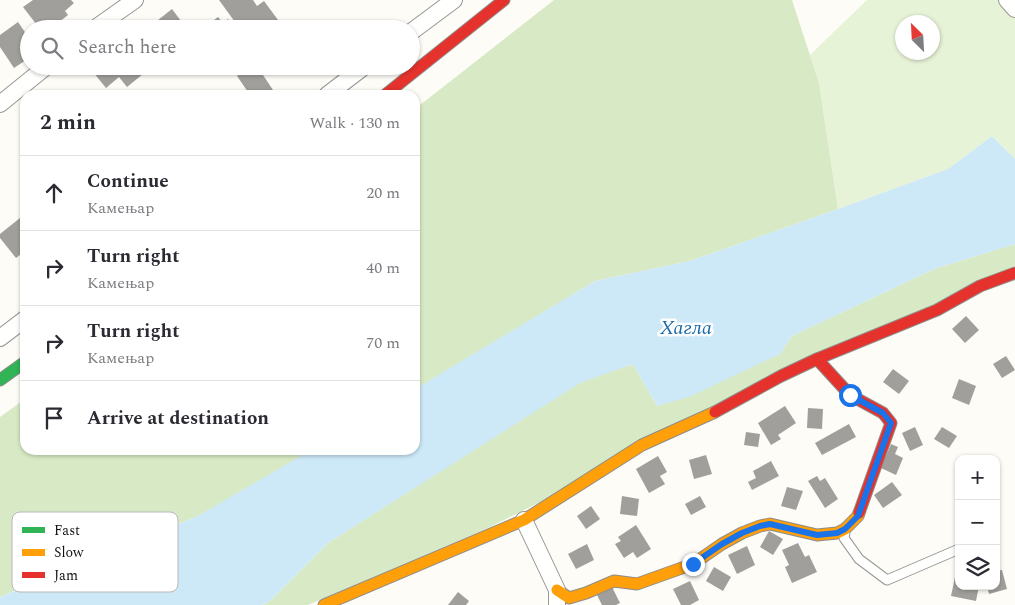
<!DOCTYPE html>
<html lang="en">
<head>
<meta charset="utf-8">
<style>
	:root { --surface:#fff; --page:#f7f7f7; --text:#2b2b33; --muted:#7c7c81; --line:#e1e1e2 }
	body { margin:0; font-family:Spectral,serif; background:var(--page); color:var(--text) }
	.controls { position:absolute; right:15px; bottom:15px; display:grid; overflow:hidden; border-radius:10px; box-shadow:0 1px 4px #0004 }
	.controls button { width:45px; height:45px; display:grid; place-items:center; padding:0; border:0; border-bottom:1px solid var(--line); background:var(--surface); color:var(--text); font:25px sans-serif }
	.compass { position:absolute; left:895px; top:15px; width:45px; height:45px; border-radius:50%; background:var(--surface); box-shadow:0 1px 4px #0004; rotate:336deg }
	.stop { position:absolute; width:15px; height:15px; margin:-11px; border:4px solid #1a73e8; border-radius:50%; background:#fff }
	.stop.end { background:#1a73e8; border-color:#fff; box-shadow:0 1px 5px #0008 }
	.list { margin:0; padding:0; list-style:none }
	h2 { display:flex; justify-content:space-between; align-items:center; height:65px; margin:0; padding:0 20px; font-size:21px }
	h2 small { font-size:16px; font-weight:400; color:var(--muted) }
	.list li { display:grid; grid-template-columns:32px 1fr auto; gap:15px; align-items:center; box-sizing:border-box; height:75px; padding:0 20px; border-top:1px solid var(--line) }
	.list b { display:block; font-size:19px; white-space:nowrap }
	.list p { margin:0; font-size:16px; white-space:nowrap; color:var(--muted) }
	.list em { font-size:16px; font-style:normal; color:var(--muted) }
	.icon { flex:none; width:28px; height:28px; fill:none; stroke:currentColor; stroke-width:2; stroke-linecap:round; stroke-linejoin:round }
	.map { position:relative; flex:none; width:1015px; height:605px; overflow:hidden }
	.search { position:absolute; background:var(--surface); box-shadow:0 1px 4px #0004; left:20px; top:20px; width:400px; height:55px; display:flex; align-items:center; gap:12px; box-sizing:border-box; padding:0 18px; border-radius:28px; color:var(--muted); font-size:19px }
	.panel { position:absolute; background:var(--surface); box-shadow:0 1px 4px #0004; left:20px; top:90px; width:400px; height:365px; border-radius:15px }
	.map>svg:first-child { display:block }
	.green { fill:#e7f3d7; fill-rule:evenodd }
	.forest { fill:#d8eac5 }
	.water { fill:#cde8f7 }
	.building { fill:#a19f9c }
	.lines { fill:none; stroke-linecap:round; stroke-linejoin:round }
	.lane-casing { stroke:#979795; stroke-width:11 }
	.street-casing { stroke:#979795; stroke-width:18 }
	.fast-casing { stroke:#8e8d8b; stroke-width:13 }
	.slow-casing { stroke:#8e8d8b; stroke-width:13 }
	.jam-casing { stroke:#8e8d8b; stroke-width:13 }
	.lane { stroke:#fffffe; stroke-width:9 }
	.street { stroke:#fffffe; stroke-width:16 }
	.fast { stroke:#30b455; stroke-width:11 }
	.slow { stroke:#ff9f0a; stroke-width:11 }
	.jam { stroke:#e5322d; stroke-width:11 }
	.route { stroke:#1a73e8; stroke-width:6 }
	.labels { text-anchor:middle; stroke-width:5; stroke-linejoin:round; paint-order:stroke }
	.water-label { font-size:20px; font-style:italic; fill:#1768a6; stroke:#fff }
	.key { fill:#fff; stroke:#b8b8b8; stroke-width:1 }
	.key-label { font-size:14px; fill:#111 }
</style>
</head>
<body>
<div class="map">
<svg width="1015" height="605" viewBox="0 0 1015 605">
	<rect width="100%" height="100%" fill="#fdfcf7"/>
	<!-- green -->
	<path class="green" d="M867 0H1015V159L992 136 948 169 838 209 819 83 810 55ZM902 22H932V52H902Z"/>
	<!-- forest -->
	<g class="forest">
		<path d="M554 0H792L819 83 838 209 690 261 595 281 415 390V109Z"/>
		<path d="M1015 244V266L488 528 308 605H262L270 601 328 543 580 382 633 364 657 406 780 354 792 336 934 269Z"/>
		<path d="M25 399V450H316L198 516 63 570 0 597V417Z"/>
	</g>
	<!-- water -->
	<path class="water" d="M992 136 1015 159V244L934 269 792 336 780 354 689 397 657 406 633 364 580 383 328 543 270 601 262 605H0V597L198 516 311 450H415V389L595 281 690 261 838 209 948 169Z"/>
	<!-- building -->
	<g class="building">
		<path d="M33 0H71L74 3 65 11 68 15 54 26 50 21 40 29 23 7Z"/>
		<path d="M219 0H253L257 6 264 1 284 28 240 29Z"/>
		<path d="M172 9 187 29H149L148 28Z"/>
		<path d="M218 17 223 23 228 19 236 29H202Z"/>
		<path d="M18 22 29 38V58L14 68 0 47V35Z"/>
		<path d="M91 66H153L127 87 119 77 106 88 89 67Z"/>
		<path d="M251 66H257L273 90 265 95H250L237 76Z"/>
		<path d="M25 214V251L16 258 0 238V234Z"/>
		<path d="M966 316 979 330 965 343 952 329Z"/>
		<path d="M1006 356 1015 370 1002 378 993 364Z"/>
		<path d="M893 369 909 381 899 394 883 382Z"/>
		<path d="M959 379 976 386 969 405 952 398Z"/>
		<path d="M785 406 796 423 778 435 781 439 771 445 758 423Z"/>
		<path d="M808 408 823 409 822 429 807 428Z"/>
		<path d="M849 424 856 437 822 455 815 443Z"/>
		<path d="M915 427 923 445 910 451 902 433Z"/>
		<path d="M942 427 957 436 949 448 934 439Z"/>
		<path d="M746 432 760 434 758 447 744 445Z"/>
		<path d="M891 444 898 447 895 454 903 458 896 475 881 468Z"/>
		<path d="M706 455 712 474 694 479 689 460Z"/>
		<path d="M658 456 667 472 660 476 665 484 649 493 636 469Z"/>
		<path d="M771 461 779 476 752 490 748 482 756 478 753 471Z"/>
		<path d="M817 476 820 481 825 478 838 499 825 508 808 481Z"/>
		<path d="M892 482 902 495 883 508 874 495Z"/>
		<path d="M787 487 803 491 796 510 781 506Z"/>
		<path d="M622 496 639 499 637 516 620 514Z"/>
		<path d="M700 496 706 507 691 515 685 504Z"/>
		<path d="M591 506 600 519 586 529 577 516Z"/>
		<path d="M636 525 651 549 637 558 633 552 624 558 615 544 621 541 618 537Z"/>
		<path d="M769 531 783 539 773 555 760 547Z"/>
		<path d="M798 543 805 557 809 555 817 572 792 583 785 567 789 565 782 550Z"/>
		<path d="M587 544 594 560 576 569 568 554Z"/>
		<path d="M747 546 755 565 737 574 728 555Z"/>
		<path d="M714 567 731 577 723 591 706 581Z"/>
		<path d="M1002 570 1007 589 989 594 987 586H996V571Z"/>
		<path d="M955 577H959V586H979L976 601 951 596Z"/>
		<path d="M690 581 699 600 690 605H681L673 589Z"/>
		<path d="M612 587 620 603 616 605H602L597 595Z"/>
		<path d="M458 592 469 601 466 605H448Z"/>
	</g>
	<g class="lines">
		<defs>
			<path id="lane" d="M845 532 844 538 859 559 887 580 959 549"/>
			<g id="street">
				<path d="M1007 0 1015 9"/>
				<path d="M94 29 135 0"/>
				<path d="M411 32 454 0"/>
				<path d="M327 95 365 66"/>
				<path d="M0 104 47 66"/>
				<path d="M0 338 25 319"/>
				<path d="M524 520 557 590V605"/>
			</g>
			<path id="fast" d="M0 380 25 362"/>
			<g id="slow">
				<path d="M557 590 569 598 586 593 614 581 637 584 693 564 722 544 742 533 760 526 770 524 817 535 837 533 845 529 858 516 859 513"/>
				<path d="M324 605 524 520 642 445 715 412"/>
			</g>
			<g id="jam">
				<path d="M385 95 504 0"/>
				<path d="M817 359 850 395 883 413 891 423 859 513"/>
				<path d="M715 412 781 376 817 359 937 310 980 286 1015 273"/>
			</g>
		</defs>
		<!-- lane casing -->
		<use href="#lane" class="lane-casing"/>
		<!-- street casing -->
		<use href="#street" class="street-casing"/>
		<!-- fast casing -->
		<use href="#fast" class="fast-casing"/>
		<!-- slow casing -->
		<use href="#slow" class="slow-casing"/>
		<!-- jam casing -->
		<use href="#jam" class="jam-casing"/>
		<!-- lane -->
		<use href="#lane" class="lane"/>
		<!-- street -->
		<use href="#street" class="street"/>
		<!-- fast -->
		<use href="#fast" class="fast"/>
		<!-- slow -->
		<use href="#slow" class="slow"/>
		<!-- jam -->
		<use href="#jam" class="jam"/>
	</g>
	<g class="lines">
		<!-- route -->
		<path class="route" d="M693 564 722 544 742 533 760 526 770 524 817 535 837 533 845 529 858 516 891 423 883 413 850 395"/>
	</g>
	<g class="labels">
		<!-- water labels -->
		<g class="water-label">
			<text x="686" y="334">Хагла</text>
		</g>
	</g>
	<!-- legend -->
	<rect x="12" y="512" width="166" height="80" rx="8" class="key"/>
	<rect x="22" y="527" width="23" height="6" fill="#30b455"/>
	<rect x="22" y="549" width="23" height="7" fill="#ff9f0a"/>
	<rect x="22" y="572" width="23" height="6" fill="#e5322d"/>
	<g class="key-label">
		<text x="54" y="535">Fast</text>
		<text x="54" y="557">Slow</text>
		<text x="54" y="580">Jam</text>
	</g>
</svg>
<div class="controls">
<button>+</button>
<button>−</button>
<button><svg class="icon" aria-label="layers" viewBox="0 0 24 24"><path d="M12 4l9 5-9 5-9-5zM3 14l9 5 9-5"/></svg></button>
</div>
<svg class="compass" viewBox="-18 -18 36 36"><path d="M0-13l5 13h-10z" fill="#e53935"/><path d="M0 13l5-13h-10z" fill="#7c7c81"/></svg>
<div class="stop" style="left:850px;top:395px"></div>
<div class="stop end" style="left:693px;top:564px"></div>
<div class="search"><svg class="icon" aria-label="search" viewBox="0 0 24 24"><circle cx="10" cy="10" r="6"/><path d="M15 15l6 6"/></svg>Search here</div>
<section class="panel">
<h2>2 min<small>Walk · 130 m</small></h2>
<ul class="list">
<li><svg class="icon" aria-label="ahead" viewBox="0 0 24 24"><path d="M12 20V5M6 11l6-6 6 6"/></svg><div><b>Continue</b><p>Камењар</p></div><em>20 m</em></li>
<li><svg class="icon" aria-label="right" viewBox="0 0 24 24"><path d="M7 20v-9h11M14 6l5 5-5 5"/></svg><div><b>Turn right</b><p>Камењар</p></div><em>40 m</em></li>
<li><svg class="icon" aria-label="right" viewBox="0 0 24 24"><path d="M7 20v-9h11M14 6l5 5-5 5"/></svg><div><b>Turn right</b><p>Камењар</p></div><em>70 m</em></li>
<li><svg class="icon" aria-label="arrive" viewBox="0 0 24 24"><path d="M6 21V4h12l-3 4 3 4H6"/></svg><div><b>Arrive at destination</b></div></li>
</ul>
</section>
</div>
</body>
</html>
